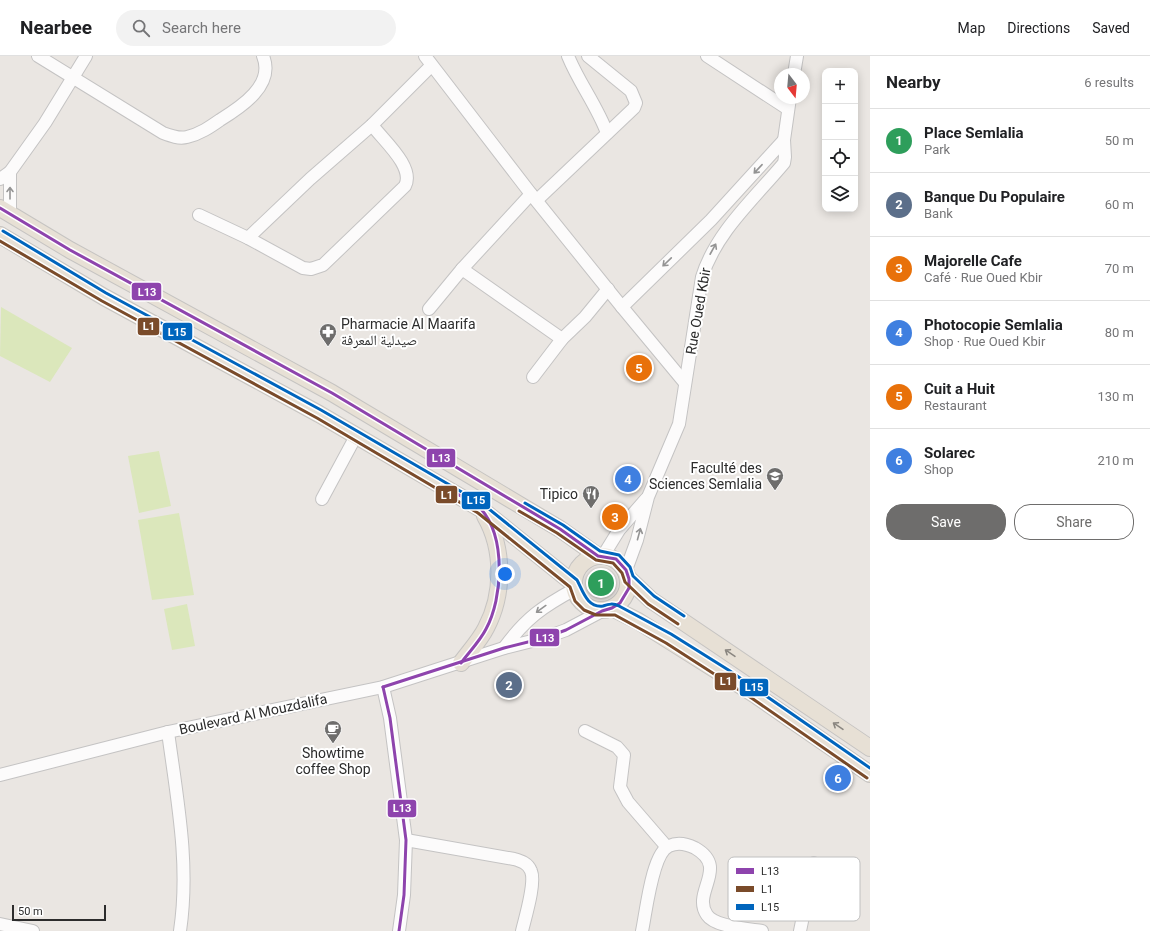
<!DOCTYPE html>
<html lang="en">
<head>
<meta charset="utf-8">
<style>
	:root { --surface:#fff; --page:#f2f2f2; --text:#202124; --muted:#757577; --line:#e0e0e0; --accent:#6e6d6c }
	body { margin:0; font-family:Roboto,"Noto Naskh Arabic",sans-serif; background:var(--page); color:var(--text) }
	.controls { position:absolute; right:12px; top:12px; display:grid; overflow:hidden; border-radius:8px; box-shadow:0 2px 10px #0003 }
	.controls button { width:36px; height:36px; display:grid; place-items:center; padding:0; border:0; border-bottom:1px solid var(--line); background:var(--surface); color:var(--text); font:20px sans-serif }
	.compass { position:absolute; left:774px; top:12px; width:36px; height:36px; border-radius:50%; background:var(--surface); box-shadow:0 2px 10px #0003; rotate:164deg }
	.scale { position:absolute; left:12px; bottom:10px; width:94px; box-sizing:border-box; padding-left:4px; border:2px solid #2c2c2c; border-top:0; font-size:11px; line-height:14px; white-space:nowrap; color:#2c2c2c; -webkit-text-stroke:3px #fff; paint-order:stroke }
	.you { position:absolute; left:505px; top:518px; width:14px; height:14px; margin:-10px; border:3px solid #fff; border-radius:50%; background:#1a73e8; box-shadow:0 0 0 6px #1a73e833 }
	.badge { display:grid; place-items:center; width:26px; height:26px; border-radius:50%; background:var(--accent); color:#fff; font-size:13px; font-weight:700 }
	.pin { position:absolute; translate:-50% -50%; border:2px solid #fff; box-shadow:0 1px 4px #0006 }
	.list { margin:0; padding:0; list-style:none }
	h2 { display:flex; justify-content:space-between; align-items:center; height:52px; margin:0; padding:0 16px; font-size:17px }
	h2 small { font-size:13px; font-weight:400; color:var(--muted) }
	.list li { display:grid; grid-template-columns:26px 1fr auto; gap:12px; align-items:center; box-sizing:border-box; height:64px; padding:0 16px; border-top:1px solid var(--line) }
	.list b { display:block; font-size:15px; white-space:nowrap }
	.list p { margin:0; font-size:13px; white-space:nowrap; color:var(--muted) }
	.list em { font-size:13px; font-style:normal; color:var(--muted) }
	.actions { display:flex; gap:8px; padding:12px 16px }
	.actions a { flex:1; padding:9px 0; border:1px solid var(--accent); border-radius:16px; text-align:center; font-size:14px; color:var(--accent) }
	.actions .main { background:var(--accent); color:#fff }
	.icon { flex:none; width:22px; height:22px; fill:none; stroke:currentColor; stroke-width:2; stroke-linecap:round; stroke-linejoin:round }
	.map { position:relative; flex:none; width:870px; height:875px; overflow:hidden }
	header { display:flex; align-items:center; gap:24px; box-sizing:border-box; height:56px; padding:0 20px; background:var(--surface); border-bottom:1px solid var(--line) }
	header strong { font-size:19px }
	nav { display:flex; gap:22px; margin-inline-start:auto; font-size:14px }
	.search { width:280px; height:36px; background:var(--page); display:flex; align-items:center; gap:10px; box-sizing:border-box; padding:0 14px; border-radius:22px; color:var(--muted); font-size:15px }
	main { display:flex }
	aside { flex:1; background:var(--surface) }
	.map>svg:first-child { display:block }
	.green { fill:#d0e3bd }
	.pitch { fill:#dbe7bb }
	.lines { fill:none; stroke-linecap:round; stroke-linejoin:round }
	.minor-casing { stroke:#c4c3c3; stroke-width:14 }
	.major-casing { stroke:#c6c4c2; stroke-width:18 }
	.minor { stroke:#fcfbfb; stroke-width:12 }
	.major { stroke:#e7e0d5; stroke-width:16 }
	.bus-1-casing { stroke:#fff; stroke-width:6 }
	.bus-2-casing { stroke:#fff; stroke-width:6 }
	.bus-3-casing { stroke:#fff; stroke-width:6 }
	.bus-1 { stroke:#8e44ad; stroke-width:3 }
	.bus-2 { stroke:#7a4b2a; stroke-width:3 }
	.bus-3 { stroke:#0065bd; stroke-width:3 }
	.oneway { stroke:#949494 }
	.oneway2 { stroke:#8a8680 }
	.labels { text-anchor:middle; stroke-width:4; stroke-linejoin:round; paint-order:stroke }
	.street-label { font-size:14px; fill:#2c2c2c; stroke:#fff }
	.poi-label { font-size:14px; fill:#2c2c2c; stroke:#fff; text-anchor:end }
	.key { fill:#fff; stroke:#c0c0c0; stroke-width:1 }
	.key-label { font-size:11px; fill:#2c2c2c }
	.line-badge { stroke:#fff; stroke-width:1.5 }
	.badge-label { font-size:11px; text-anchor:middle; font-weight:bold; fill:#fff }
</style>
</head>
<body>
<header>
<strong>Nearbee</strong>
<div class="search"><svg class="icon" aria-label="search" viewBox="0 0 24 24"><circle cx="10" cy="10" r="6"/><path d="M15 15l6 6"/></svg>Search here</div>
<nav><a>Map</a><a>Directions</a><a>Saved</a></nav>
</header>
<main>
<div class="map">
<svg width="870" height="875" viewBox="0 0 870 875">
	<rect width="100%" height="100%" fill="#eae6e2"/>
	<!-- green -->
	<circle class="green" cx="601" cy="527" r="12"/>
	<!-- pitch -->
	<g class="pitch">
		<path d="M1 251 72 292 50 326 0 300Z"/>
		<path d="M159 395 171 450 139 457 128 400Z"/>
		<path d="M179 457 194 539 152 544 138 464Z"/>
		<path d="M187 548 195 590 172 594 164 553Z"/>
	</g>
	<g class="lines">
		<defs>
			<g id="minor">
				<path d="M38 0 163 77C171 80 179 83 187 81 200 78 210 71 220 64 241 51 275 29 263 0"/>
				<path d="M425 0 531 138 622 251 685 327"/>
				<path d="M568 0C579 27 597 50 607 77"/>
				<path d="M707 0 788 53"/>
				<path d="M794 18 797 0"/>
				<path d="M0 123 10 116 45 67 86 0"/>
				<path d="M537 144 634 52 636 47 631 35 588 0"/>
				<path d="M10 158V116"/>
				<path d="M199 159 248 182 303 212 311 213 323 209 405 130C415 111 383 84 372 69"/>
				<path d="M248 182 310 123 372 69 431 10"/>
				<path d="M462 213 562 283"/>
				<path d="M622 251 711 164 784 84"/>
				<path d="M429 253 462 213 531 138"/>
				<path d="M533 321 562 283 585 261 608 233"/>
				<path d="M322 443 356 380"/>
				<path d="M603 500 619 474 646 443"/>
				<path d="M626 514 637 484 648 441 679 368 702 221C716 176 754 143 784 107L785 101 784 84 790 42"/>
				<path d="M504 592C526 562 542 551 575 533"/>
				<path d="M383 631 390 662 406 784 404 839 399 875"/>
				<path d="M585 675 617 691 624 699 620 731 628 746 666 790"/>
				<path d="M168 676C177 743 190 808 180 875"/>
				<path d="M0 719 168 676 383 631 504 592 544 582 566 574 602 555"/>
				<path d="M406 784 514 803C521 805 528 807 531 815 536 827 525 862 522 875"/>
				<path d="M0 868 33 875"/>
				<path d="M642 875C646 857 652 797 669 790 677 786 687 788 695 792 730 812 691 836 707 859 715 871 749 873 762 875"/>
				<path d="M800 875 814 807"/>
			</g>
			<g id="major">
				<path d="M0 152 70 194 332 337 560 473 598 500"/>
				<path d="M0 179 104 241 319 358 481 453 574 528"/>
				<circle cx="601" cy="527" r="27"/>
				<path d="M629 523 651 544 870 692"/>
				<path d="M612 552 638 565 757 640 870 718"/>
				<path d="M461 607C469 596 480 584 486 572 504 538 504 493 485 460"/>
			</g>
		</defs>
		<!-- minor casing -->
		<use href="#minor" class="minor-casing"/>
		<!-- major casing -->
		<use href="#major" class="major-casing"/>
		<!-- minor -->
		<use href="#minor" class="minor"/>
		<!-- major -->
		<use href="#major" class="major"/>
		<defs>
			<g id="bus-1">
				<path d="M0 152 70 194 332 337 560 473 598 500 616 503 626 514 629 523V532L620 547 612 552 602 555 566 574 544 582 504 592 383 631"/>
				<path d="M442 430C451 435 475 446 481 453 506 481 503 542 486 573 480 585 469 596 461 607"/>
				<path d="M383 631 390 662 406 784 404 839 399 875"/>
			</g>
			<g id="bus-2">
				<path d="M0 185 102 245 317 362 478 457 570 531 575 545 584 554 596 559H615L666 587 753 643 867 722"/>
				<path d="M519 455 557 477 596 504 613 507 622 517 625 526 648 548 678 568"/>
			</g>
			<g id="bus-3">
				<path d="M3 175 106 237 321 354 484 449 577 524C583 535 587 552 603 550 609 548 613 547 619 550L671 578 730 615 870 712"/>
				<path d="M525 447 563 469 600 495 619 499 630 511 633 520 654 540 684 560"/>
			</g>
		</defs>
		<!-- bus-1 casing -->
		<use href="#bus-1" class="bus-1-casing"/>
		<!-- bus-2 casing -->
		<use href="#bus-2" class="bus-2-casing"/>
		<!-- bus-3 casing -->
		<use href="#bus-3" class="bus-3-casing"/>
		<!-- bus-1 -->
		<use href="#bus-1" class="bus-1"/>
		<!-- bus-2 -->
		<use href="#bus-2" class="bus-2"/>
		<!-- bus-3 -->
		<use href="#bus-3" class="bus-3"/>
	</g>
	<!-- one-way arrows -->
	<defs><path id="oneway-shaft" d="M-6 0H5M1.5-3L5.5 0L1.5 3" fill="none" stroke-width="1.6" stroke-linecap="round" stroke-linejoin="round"/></defs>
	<g class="oneway">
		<use href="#oneway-shaft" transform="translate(758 113) rotate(133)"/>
		<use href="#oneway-shaft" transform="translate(10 137) rotate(-90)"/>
		<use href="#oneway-shaft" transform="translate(713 193) rotate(-61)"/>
		<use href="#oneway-shaft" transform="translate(667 206) rotate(136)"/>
		<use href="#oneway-shaft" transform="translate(639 478) rotate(-75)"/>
		<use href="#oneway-shaft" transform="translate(541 553) rotate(144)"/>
	</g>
	<g class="oneway2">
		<use href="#oneway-shaft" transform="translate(730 597) rotate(-146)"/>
		<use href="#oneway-shaft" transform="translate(838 670) rotate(-146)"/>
	</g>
	<!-- icons -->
	<defs>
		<symbol id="pharmacy-pin" viewBox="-11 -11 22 30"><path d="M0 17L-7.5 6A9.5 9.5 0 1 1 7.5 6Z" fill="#6e6d6c" stroke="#fff"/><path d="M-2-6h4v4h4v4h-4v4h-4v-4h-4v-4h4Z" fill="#fff"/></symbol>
		<symbol id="university-pin" viewBox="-11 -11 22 30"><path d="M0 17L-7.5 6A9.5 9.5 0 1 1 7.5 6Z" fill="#6e6d6c" stroke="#fff"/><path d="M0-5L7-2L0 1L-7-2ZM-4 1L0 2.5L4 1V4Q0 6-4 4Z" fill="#fff"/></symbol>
		<symbol id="restaurant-pin" viewBox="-11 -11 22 30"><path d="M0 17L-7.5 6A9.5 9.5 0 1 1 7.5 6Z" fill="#6e6d6c" stroke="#fff"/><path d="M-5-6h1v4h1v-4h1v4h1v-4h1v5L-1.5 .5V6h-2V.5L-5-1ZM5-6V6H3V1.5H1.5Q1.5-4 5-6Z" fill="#fff"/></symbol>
		<symbol id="cafe-pin" viewBox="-11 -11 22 30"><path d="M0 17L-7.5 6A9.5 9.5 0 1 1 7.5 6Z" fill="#6e6d6c" stroke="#fff"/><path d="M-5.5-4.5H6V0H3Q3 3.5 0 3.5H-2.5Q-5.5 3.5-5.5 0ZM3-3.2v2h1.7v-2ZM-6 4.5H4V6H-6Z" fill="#fff"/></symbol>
	</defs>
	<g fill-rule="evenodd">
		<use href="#pharmacy-pin" x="318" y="266" width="20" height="27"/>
		<use href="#university-pin" x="765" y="410" width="20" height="27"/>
		<use href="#restaurant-pin" x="581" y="428" width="20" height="27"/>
		<use href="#cafe-pin" x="323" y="663" width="20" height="27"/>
	</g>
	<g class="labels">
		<!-- street labels -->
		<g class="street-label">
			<text transform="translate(698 255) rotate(-80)" y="5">Rue Oued Kbir</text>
			<text transform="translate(253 658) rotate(-12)" y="5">Boulevard Al Mouzdalifa</text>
		</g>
		<!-- poi labels -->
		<g class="poi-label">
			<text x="341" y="273" text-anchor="start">Pharmacie Al Maarifa<tspan x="341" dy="16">صيدلية المعرفة</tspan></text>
			<text x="762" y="417">Faculté des<tspan x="762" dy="16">Sciences Semlalia</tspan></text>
			<text x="578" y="443">Tipico</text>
			<text x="333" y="702" text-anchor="middle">Showtime<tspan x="333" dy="16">coffee Shop</tspan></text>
		</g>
	</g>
	<!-- legend -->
	<rect x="728" y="801" width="132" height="64" rx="6" class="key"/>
	<rect x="736" y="812" width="18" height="6" fill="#8e44ad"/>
	<rect x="736" y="830" width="18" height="6" fill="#7a4b2a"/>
	<rect x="736" y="848" width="18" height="6" fill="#0065bd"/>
	<g class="key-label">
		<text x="761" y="819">L13</text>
		<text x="761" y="837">L1</text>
		<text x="761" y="855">L15</text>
	</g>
	<g class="line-badge">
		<rect x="131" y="226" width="31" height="19" rx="4" fill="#8e44ad"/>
		<rect x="137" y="261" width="23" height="19" rx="4" fill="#7a4b2a"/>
		<rect x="162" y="266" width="31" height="19" rx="4" fill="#0065bd"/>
		<rect x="426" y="392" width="30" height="20" rx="4" fill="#8e44ad"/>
		<rect x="435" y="429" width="23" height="19" rx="4" fill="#7a4b2a"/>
		<rect x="461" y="435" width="30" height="19" rx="4" fill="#0065bd"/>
		<rect x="529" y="572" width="31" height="19" rx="4" fill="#8e44ad"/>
		<rect x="714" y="616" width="23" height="19" rx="4" fill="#7a4b2a"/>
		<rect x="739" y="622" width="30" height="19" rx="4" fill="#0065bd"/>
		<rect x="387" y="743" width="30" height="19" rx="4" fill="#8e44ad"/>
	</g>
	<g class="badge-label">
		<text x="147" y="240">L13</text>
		<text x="149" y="274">L1</text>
		<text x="177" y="280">L15</text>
		<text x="441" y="406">L13</text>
		<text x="447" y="443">L1</text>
		<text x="476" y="448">L15</text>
		<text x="545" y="586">L13</text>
		<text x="726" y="629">L1</text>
		<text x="754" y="635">L15</text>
		<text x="402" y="756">L13</text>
	</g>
</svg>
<div class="controls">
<button>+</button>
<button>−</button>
<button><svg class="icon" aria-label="locate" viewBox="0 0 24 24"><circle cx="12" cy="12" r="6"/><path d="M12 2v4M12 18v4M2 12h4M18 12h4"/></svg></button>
<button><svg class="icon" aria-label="layers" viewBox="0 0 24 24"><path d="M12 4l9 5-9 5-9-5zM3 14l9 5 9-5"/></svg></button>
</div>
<svg class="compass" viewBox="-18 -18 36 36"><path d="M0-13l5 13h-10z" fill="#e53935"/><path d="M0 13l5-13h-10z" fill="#757577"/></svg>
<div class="scale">50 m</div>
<div class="you"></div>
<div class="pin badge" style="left:601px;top:527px;background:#2e9e5b">1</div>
<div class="pin badge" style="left:509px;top:629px;background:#5c6f8a">2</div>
<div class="pin badge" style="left:615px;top:461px;background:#e8710a">3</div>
<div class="pin badge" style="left:628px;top:423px;background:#3f7fe0">4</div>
<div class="pin badge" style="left:639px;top:312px;background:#e8710a">5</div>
<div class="pin badge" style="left:838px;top:722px;background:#3f7fe0">6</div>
</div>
<aside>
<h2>Nearby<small>6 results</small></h2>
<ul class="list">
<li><span class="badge" style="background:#2e9e5b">1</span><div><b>Place Semlalia</b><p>Park</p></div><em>50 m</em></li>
<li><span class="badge" style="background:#5c6f8a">2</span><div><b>Banque Du Populaire</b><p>Bank</p></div><em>60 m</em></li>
<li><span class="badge" style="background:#e8710a">3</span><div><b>Majorelle Cafe</b><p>Café · Rue Oued Kbir</p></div><em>70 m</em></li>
<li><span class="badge" style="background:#3f7fe0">4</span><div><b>Photocopie Semlalia</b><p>Shop · Rue Oued Kbir</p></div><em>80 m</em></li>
<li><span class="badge" style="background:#e8710a">5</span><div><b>Cuit a Huit</b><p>Restaurant</p></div><em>130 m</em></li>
<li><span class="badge" style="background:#3f7fe0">6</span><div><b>Solarec</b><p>Shop</p></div><em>210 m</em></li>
</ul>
<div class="actions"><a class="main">Save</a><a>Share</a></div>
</aside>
</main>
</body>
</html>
